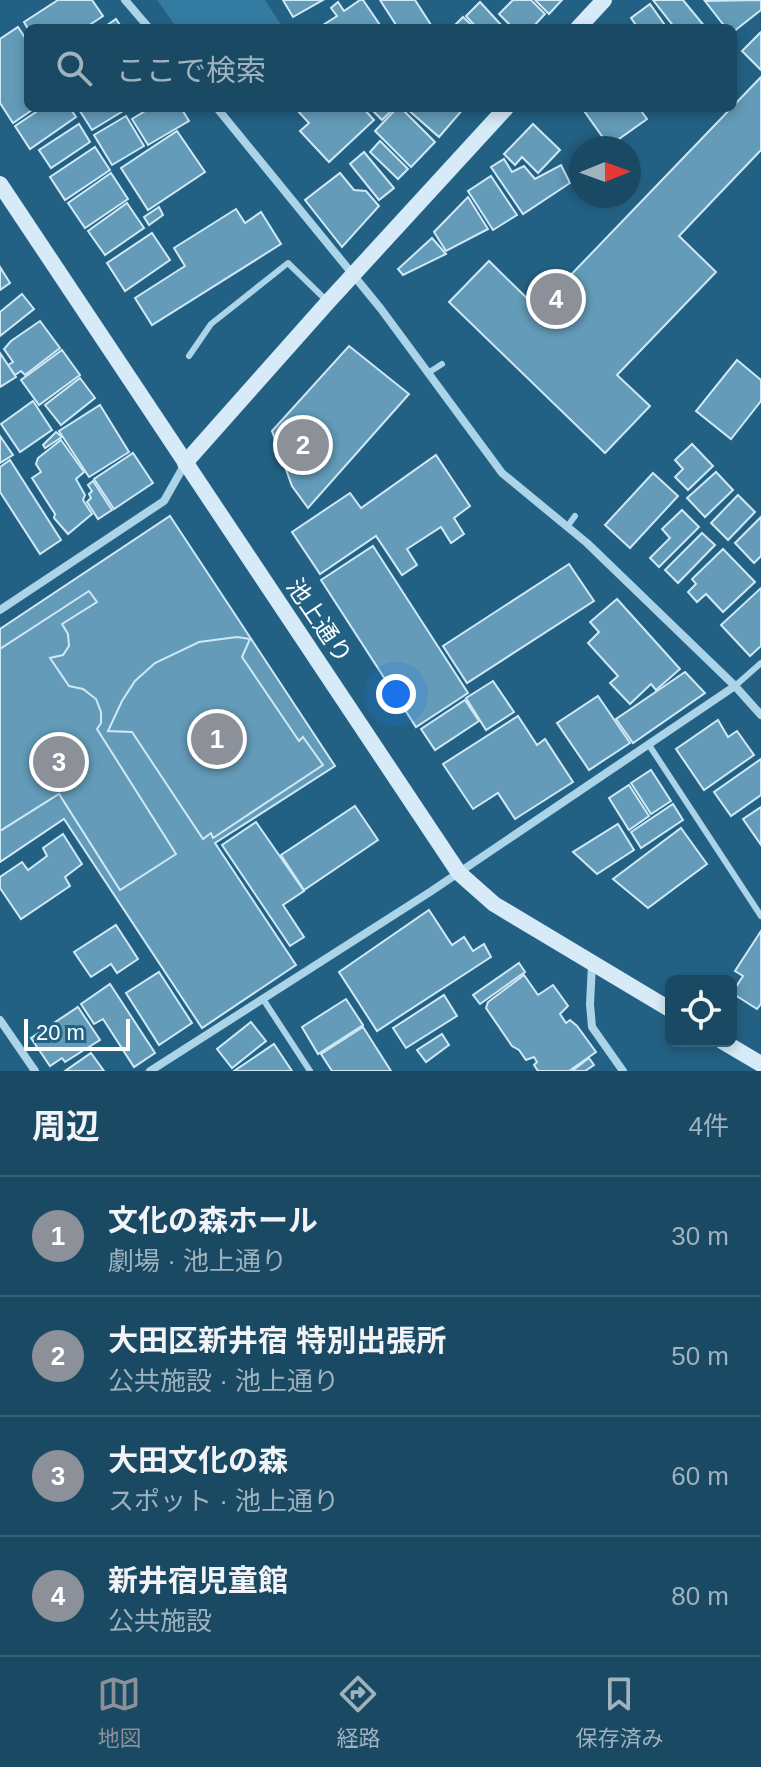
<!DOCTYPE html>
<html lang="ja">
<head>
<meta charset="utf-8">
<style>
	:root { --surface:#1a4963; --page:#235069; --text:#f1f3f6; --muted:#9fb2be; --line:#386178; --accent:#8c9099 }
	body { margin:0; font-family:Arial,"Noto Sans JP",sans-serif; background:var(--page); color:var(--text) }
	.controls { position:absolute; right:24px; bottom:24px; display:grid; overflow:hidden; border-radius:12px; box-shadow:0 4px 12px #0003 }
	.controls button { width:72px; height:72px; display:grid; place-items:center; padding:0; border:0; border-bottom:2px solid var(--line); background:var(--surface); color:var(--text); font:40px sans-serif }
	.compass { position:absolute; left:569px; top:136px; width:72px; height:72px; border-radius:50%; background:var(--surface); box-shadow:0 4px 12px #0003; rotate:89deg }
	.scale { position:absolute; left:24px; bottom:20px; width:106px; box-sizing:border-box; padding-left:8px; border:4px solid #fff; border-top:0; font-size:22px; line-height:28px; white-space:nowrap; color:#fff; -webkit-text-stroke:6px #236184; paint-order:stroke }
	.you { position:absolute; left:396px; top:694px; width:28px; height:28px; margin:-20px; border:6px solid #fff; border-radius:50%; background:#1a73e8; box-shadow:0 0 0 12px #1a73e833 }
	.badge { display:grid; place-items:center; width:52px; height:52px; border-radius:50%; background:var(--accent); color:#fff; font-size:26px; font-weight:700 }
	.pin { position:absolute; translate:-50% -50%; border:4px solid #fff; box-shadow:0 2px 8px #0006 }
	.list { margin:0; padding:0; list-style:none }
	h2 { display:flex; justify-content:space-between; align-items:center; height:104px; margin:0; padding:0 32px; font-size:34px }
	h2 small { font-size:26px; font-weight:400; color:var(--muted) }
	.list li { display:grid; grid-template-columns:52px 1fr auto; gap:24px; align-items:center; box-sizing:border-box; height:120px; padding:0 32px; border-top:2px solid var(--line) }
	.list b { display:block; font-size:30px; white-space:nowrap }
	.list p { margin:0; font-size:26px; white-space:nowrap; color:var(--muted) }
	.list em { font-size:26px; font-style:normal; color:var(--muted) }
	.icon { flex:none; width:44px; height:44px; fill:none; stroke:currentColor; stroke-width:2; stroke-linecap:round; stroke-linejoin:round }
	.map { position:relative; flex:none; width:761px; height:1071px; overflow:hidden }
	.search { position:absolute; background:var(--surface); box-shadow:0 4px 12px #0003; left:24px; right:24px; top:24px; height:88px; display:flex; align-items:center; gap:20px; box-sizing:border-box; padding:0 28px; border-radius:12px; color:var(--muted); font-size:30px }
	.sheet { height:584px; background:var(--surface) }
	nav { display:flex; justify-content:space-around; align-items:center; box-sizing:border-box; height:112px; border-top:2px solid var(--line); background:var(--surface); font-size:22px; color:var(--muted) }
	nav a { display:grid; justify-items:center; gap:4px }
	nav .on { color:var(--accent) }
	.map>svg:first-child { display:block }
	.green { fill:#337ba0 }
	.building { fill:#639bb8; stroke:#cfe9f6; stroke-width:2 }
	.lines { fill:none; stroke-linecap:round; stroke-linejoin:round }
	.lane { stroke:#abd4e8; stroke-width:6 }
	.street { stroke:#abd4e8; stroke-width:8 }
	.secondary { stroke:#d6ebf7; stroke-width:16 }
	.labels { text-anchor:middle; stroke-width:7; stroke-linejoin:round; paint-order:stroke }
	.street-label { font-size:24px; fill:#fff; stroke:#236184 }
</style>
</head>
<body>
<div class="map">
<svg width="761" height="1071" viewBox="0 0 761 1071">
	<rect width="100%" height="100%" fill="#236184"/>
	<!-- green -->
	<path class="green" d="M157 0H265L283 28H177Z"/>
	<!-- building -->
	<g class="building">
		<path d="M58 0H92L103 16 85 28 28 29 24 22Z"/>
		<path d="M283 0H323L293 17Z"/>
		<path d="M360 0H363L382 28H325L323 25 337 16 331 8 338 2 344 11Z"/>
		<path d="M380 0H415L433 28H398Z"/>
		<path d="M513 0H531L545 14 532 28H513L499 14Z"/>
		<path d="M535 0H562L549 14Z"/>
		<path d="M653 0H683L706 28H675Z"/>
		<path d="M761 0V10L733 32V28H726L705 1Z"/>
		<path d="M480 2 504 28H477L466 16Z"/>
		<path d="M650 4 667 28H638L631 18Z"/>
		<path d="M463 17 475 28H452Z"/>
		<path d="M116 19 122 28H103Z"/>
		<path d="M18 27 28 42V108H35L13 123 0 103V39Z"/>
		<path d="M761 32V70L742 51Z"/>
		<path d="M761 77V150L679 236 716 272 617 375 650 406 605 453 449 302 489 261 538 309Z"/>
		<path d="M42 108H70L76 117 30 149 15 126Z"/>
		<path d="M78 108H128L92 130Z"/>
		<path d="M150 108H181L189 121 148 145 132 119Z"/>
		<path d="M295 108H363L374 120 329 162 300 131 309 123Z"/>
		<path d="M370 108H394L382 120Z"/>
		<path d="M397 108H401L435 142 411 167 375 131Z"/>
		<path d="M406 108H464L439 137Z"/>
		<path d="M582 108H639L647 119 609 146Z"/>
		<path d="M126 116 144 146 112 165 94 135Z"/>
		<path d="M79 124 90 142 51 168 39 150Z"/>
		<path d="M533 124 560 150 538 173 522 157 515 165 504 154Z"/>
		<path d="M177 131 205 172 148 210 121 168Z"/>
		<path d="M380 141 408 169 398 179 370 152Z"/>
		<path d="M95 147 110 170 65 200 50 177Z"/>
		<path d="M364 152 394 188 379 200 350 164Z"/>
		<path d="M504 159 512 172 524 166 535 179 561 165 570 183 523 214 491 167Z"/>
		<path d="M111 173 128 199 85 228 68 203Z"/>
		<path d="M340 173 354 190 366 191 379 206 342 247 305 200Z"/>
		<path d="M491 176 517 215 493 230 468 191Z"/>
		<path d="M468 197 488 229 446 251 434 232Z"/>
		<path d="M127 203 144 228 105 255 88 231Z"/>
		<path d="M159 207 163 215 149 225 144 217Z"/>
		<path d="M236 209 245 223 261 212 281 244 152 325 135 298 185 266 174 248Z"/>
		<path d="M152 233 170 260 125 291 107 263Z"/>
		<path d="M432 238 446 254 403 275 398 269Z"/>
		<path d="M0 267 10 283 0 290Z"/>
		<path d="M22 294 34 309 0 336V312Z"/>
		<path d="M40 321 60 348 25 375 21 371 15 375 8 365 13 362 4 349 11 341Z"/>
		<path d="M349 346 409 394 308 508 292 486 272 431Z"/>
		<path d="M62 350 80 375 39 405 21 380Z"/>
		<path d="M0 353 16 377 0 387Z"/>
		<path d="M737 360 761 380V401L731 439 696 411Z"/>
		<path d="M80 378 95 398 61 425 45 405Z"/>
		<path d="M33 401 52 430 20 452 1 424Z"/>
		<path d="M100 405 129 452 89 477 59 431Z"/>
		<path d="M56 432 62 437 45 448 43 445Z"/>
		<path d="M0 436 13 455 0 463Z"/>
		<path d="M61 440 84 472 76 479 85 495 83 500 92 514 68 534 54 518 55 514 32 478 41 472 36 464 38 458Z"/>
		<path d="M692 444 713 466 688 490 675 477 683 469 675 460Z"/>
		<path d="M133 453 153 483 114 509 94 479Z"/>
		<path d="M436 455 470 506 454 518 464 534 451 543 441 527 407 549 417 565 402 575 376 536 320 574 292 532 350 493 361 508Z"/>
		<path d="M10 460 61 540 40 554 0 492V467Z"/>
		<path d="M716 472 733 490 705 517 687 498Z"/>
		<path d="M653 473 678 496 630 548 605 525Z"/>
		<path d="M93 481 112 510 98 519 87 502 91 498 89 494 92 491 88 485Z"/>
		<path d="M738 495 755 512 728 540 711 523Z"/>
		<path d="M682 510 699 527 659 567 650 558 670 538 662 529Z"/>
		<path d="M170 516 335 766 215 843 296 965 202 1028 64 819 0 862V629Z"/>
		<path d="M761 517V556L754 563 735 543Z"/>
		<path d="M702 533 715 545 678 583 665 570Z"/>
		<path d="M373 546 468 693 416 727 321 580Z"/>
		<path d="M723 549 755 582 723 612 706 594 697 602 688 592 696 584 692 579Z"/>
		<path d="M569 564 594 601 467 683 443 646Z"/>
		<path d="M761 588V646L750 656 721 625Z"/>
		<path d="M89 591 97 602 62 624 68 634 69 646 63 655 50 658 69 686 83 689 96 699 101 712V723L97 729 176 854 120 890 59 794 0 831V649Z"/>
		<path d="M617 599 680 669 656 690 651 684 630 704 610 683 618 676 588 643 599 632 590 622Z"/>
		<path d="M237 637 250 639 242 657 299 741 303 737 323 765 213 838 211 833 203 839 132 732 108 731 122 701 135 681 155 663 199 642Z"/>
		<path d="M685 672 705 693 633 743 616 719Z"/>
		<path d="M493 681 514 712 486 730 466 698Z"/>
		<path d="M598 696 630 743 589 770 557 723Z"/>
		<path d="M465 700 479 721 435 750 421 729Z"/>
		<path d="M518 716 537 745 545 739 573 782 515 819 498 793 473 809 443 764Z"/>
		<path d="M718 720 728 737 737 731 754 755 704 790 676 749Z"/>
		<path d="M761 759V795L731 816 714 792Z"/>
		<path d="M651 770 671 801 651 814 631 783Z"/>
		<path d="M629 785 649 816 629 830 609 798Z"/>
		<path d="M673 804 683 820 641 848 631 832Z"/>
		<path d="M355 806 378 840 304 890 281 855Z"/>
		<path d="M761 807V845L743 819Z"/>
		<path d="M256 822 304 891 283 905 304 937 290 946 222 845Z"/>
		<path d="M618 824 634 850 597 874 573 852Z"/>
		<path d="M681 828 707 864 648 908 613 879Z"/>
		<path d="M63 834 82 864 65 877 70 886 21 919 0 888V877L22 862 28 870 47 856 43 848Z"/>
		<path d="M429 910 452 945 464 937 473 951 484 944 491 957 377 1031 339 972Z"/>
		<path d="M116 925 138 959 117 973 111 964 91 977 74 952Z"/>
		<path d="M761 931V1004L757 1009 732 993 743 976 735 971Z"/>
		<path d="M519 963 525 972 480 1004 473 995Z"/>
		<path d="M159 972 192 1023 159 1045 126 993Z"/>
		<path d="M524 975 538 995 553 985 568 1006 560 1014 566 1023 570 1020 577 1026 596 1052 569 1071H538L534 1065 537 1062 534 1057 526 1060 519 1050 512 1046 486 1008 488 1002Z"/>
		<path d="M110 984 155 1053 134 1067 103 1019 94 1024 81 1004Z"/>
		<path d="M444 995 457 1016 406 1048 393 1028Z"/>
		<path d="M346 999 363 1025 318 1054 302 1027Z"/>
		<path d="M78 1007 100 1040 65 1062 62 1058 50 1066 31 1038Z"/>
		<path d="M251 1022 266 1041 232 1068 217 1049Z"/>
		<path d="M363 1027 391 1071H332L321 1054Z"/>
		<path d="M442 1034 449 1045 426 1062 417 1050Z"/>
		<path d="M274 1044 292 1071H234Z"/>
		<path d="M91 1053 104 1071H65Z"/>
		<path d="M589 1058 594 1065 585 1071H572Z"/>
	</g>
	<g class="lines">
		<!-- lane -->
		<g class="lane">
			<path d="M189 356 211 324 288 263 328 302"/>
			<path d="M428 373 442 364"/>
			<path d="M567 527 575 516"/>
			<path d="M735 686 761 663"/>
			<path d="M649 745 761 916"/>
			<path d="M263 999 310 1071"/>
		</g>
		<!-- street -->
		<g class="street">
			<path d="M125 0 149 28"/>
			<path d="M217 108 381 309 502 473 587 543 735 686 761 715"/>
			<path d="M0 610 164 501 185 464"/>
			<path d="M592 964 590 1004 592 1027 623 1071"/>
			<path d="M0 1020 35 1071"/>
			<path d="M150 1071 430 892 735 686"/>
		</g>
		<!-- secondary -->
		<g class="secondary">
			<path d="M578 28 604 0"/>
			<path d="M0 184 459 873 494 904 671 1010"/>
			<path d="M185 463 328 302 506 108"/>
			<path d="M722 1041 761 1064"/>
		</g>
	</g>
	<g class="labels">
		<!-- street labels -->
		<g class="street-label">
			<text transform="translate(319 621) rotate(56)" y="8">池上通り</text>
		</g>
	</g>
</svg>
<div class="controls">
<button><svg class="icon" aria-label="locate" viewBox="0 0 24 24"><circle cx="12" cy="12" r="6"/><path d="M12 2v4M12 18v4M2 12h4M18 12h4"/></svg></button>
</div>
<svg class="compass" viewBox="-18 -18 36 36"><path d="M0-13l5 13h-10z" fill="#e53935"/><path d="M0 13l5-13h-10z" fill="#9fb2be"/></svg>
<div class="scale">20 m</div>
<div class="you"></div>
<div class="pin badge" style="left:217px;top:739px">1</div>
<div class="pin badge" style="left:303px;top:445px">2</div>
<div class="pin badge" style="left:59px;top:762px">3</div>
<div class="pin badge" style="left:556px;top:299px">4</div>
<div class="search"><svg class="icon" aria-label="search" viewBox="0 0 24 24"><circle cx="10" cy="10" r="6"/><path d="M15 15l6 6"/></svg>ここで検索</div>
</div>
<section class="sheet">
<h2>周辺<small>4件</small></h2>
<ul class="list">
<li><span class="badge">1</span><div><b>文化の森ホール</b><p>劇場 · 池上通り</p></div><em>30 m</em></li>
<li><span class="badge">2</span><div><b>大田区新井宿 特別出張所</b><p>公共施設 · 池上通り</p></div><em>50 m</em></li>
<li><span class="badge">3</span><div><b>大田文化の森</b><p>スポット · 池上通り</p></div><em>60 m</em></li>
<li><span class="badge">4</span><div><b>新井宿児童館</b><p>公共施設</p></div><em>80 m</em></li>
</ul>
</section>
<nav>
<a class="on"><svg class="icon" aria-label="map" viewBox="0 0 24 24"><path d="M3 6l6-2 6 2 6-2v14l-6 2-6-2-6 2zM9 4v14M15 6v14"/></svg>地図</a>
<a><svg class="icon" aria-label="directions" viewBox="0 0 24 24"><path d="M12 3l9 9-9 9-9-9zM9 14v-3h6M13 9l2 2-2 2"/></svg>経路</a>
<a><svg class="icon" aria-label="saved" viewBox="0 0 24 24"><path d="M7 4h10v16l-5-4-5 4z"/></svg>保存済み</a>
</nav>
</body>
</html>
